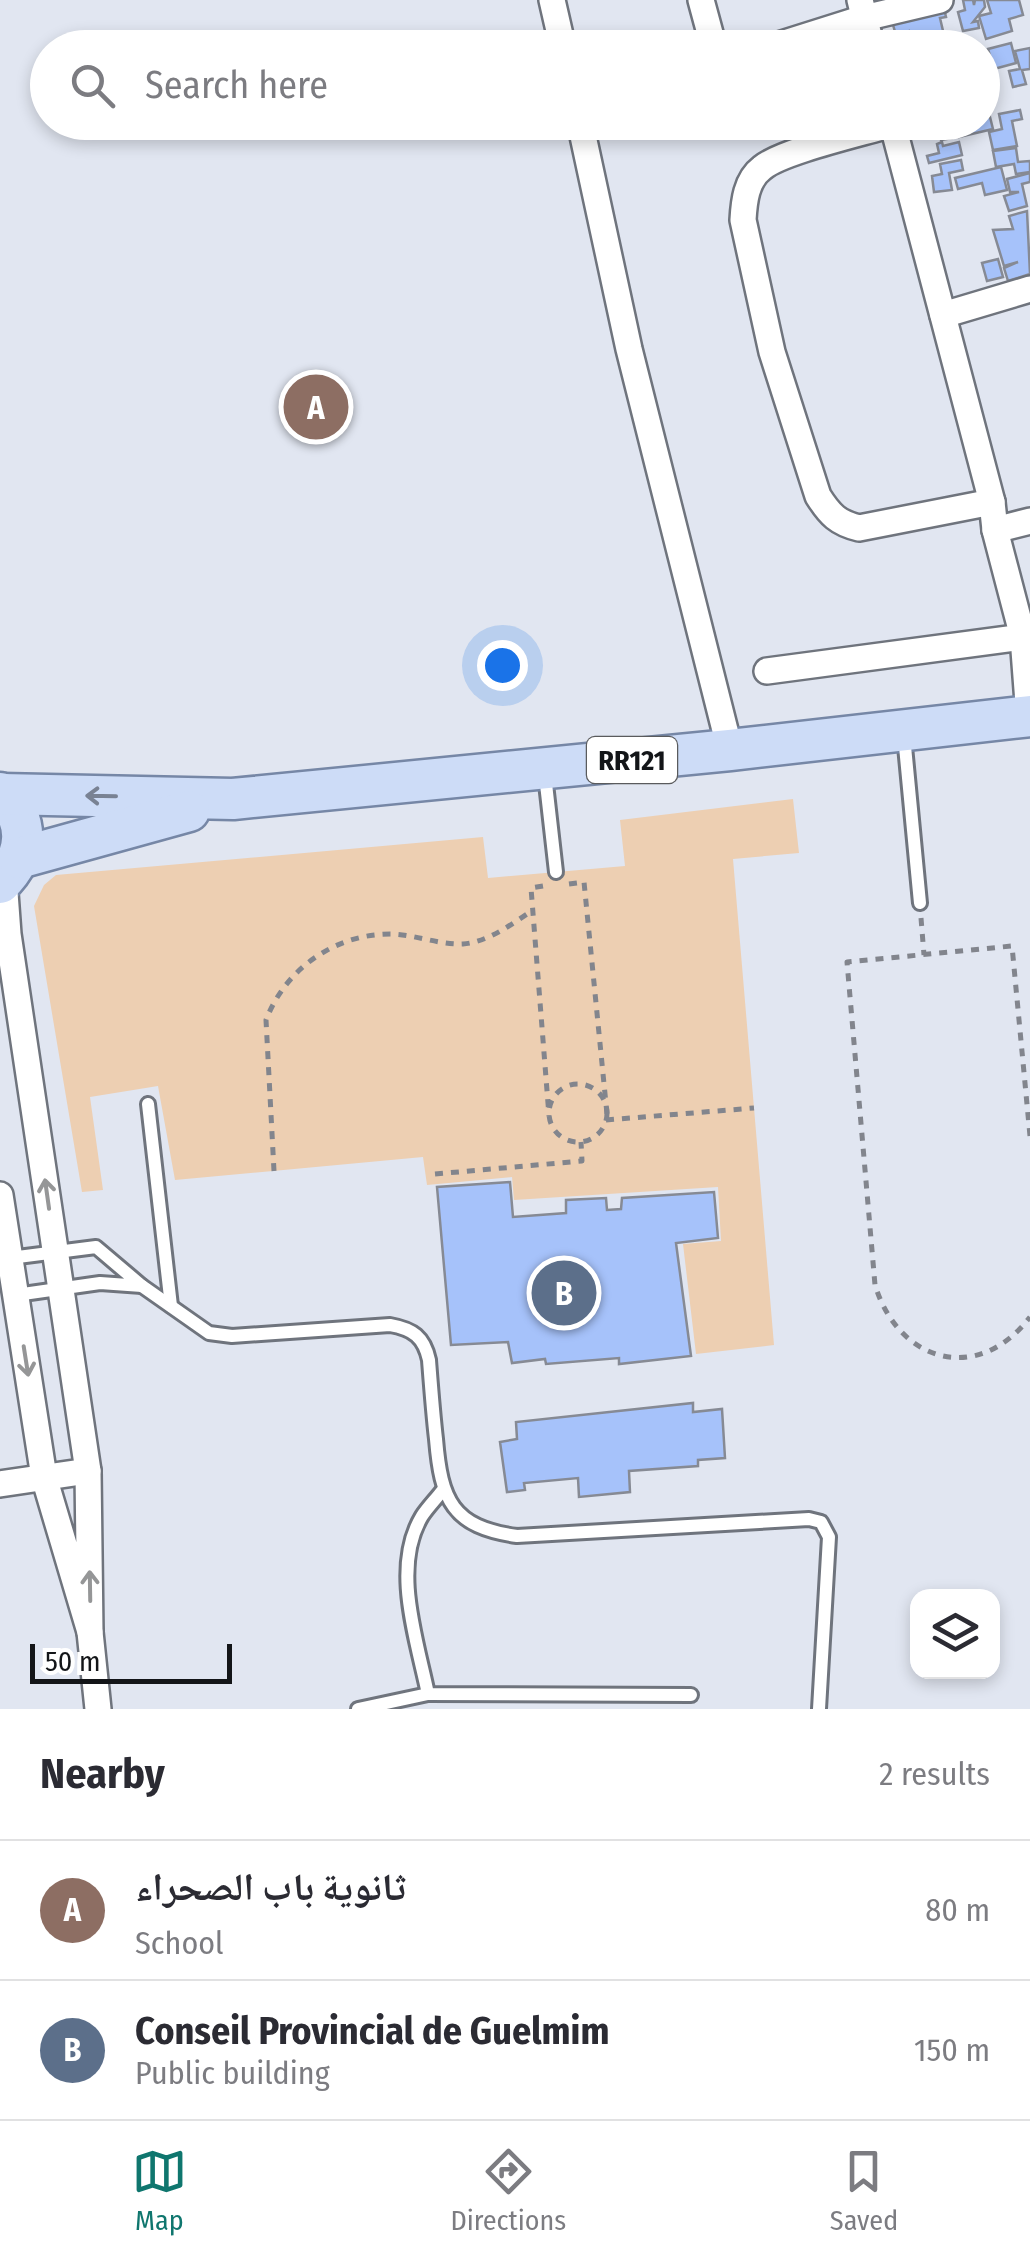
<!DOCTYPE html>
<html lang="en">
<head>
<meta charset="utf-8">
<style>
	:root { --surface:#fff; --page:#f7f7f7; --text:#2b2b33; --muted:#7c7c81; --line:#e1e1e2; --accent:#0f766e }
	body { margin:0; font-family:"Fira Sans Condensed","Noto Naskh Arabic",sans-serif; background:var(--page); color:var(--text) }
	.controls { position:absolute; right:30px; bottom:30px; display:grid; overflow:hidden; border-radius:20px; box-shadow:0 5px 15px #0003 }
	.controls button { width:90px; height:90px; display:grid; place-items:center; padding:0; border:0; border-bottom:2px solid var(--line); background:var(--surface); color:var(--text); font:50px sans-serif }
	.scale { position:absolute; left:30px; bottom:25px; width:202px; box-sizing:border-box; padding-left:10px; border:5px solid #131518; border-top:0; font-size:28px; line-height:35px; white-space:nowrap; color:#131518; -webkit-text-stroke:8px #fff; paint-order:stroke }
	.you { position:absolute; left:502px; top:665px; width:35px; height:35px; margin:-25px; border:8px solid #fff; border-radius:50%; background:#1a73e8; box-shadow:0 0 0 15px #1a73e833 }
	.badge { display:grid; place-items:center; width:65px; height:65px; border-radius:50%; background:var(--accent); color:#fff; font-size:32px; font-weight:700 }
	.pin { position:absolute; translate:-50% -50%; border:5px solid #fff; box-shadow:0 2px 10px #0006 }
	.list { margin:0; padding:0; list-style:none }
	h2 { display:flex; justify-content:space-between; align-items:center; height:130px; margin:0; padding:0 40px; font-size:42px }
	h2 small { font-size:32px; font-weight:400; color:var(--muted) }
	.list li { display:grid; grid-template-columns:65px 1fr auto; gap:30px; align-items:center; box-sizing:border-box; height:140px; padding:0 40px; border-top:2px solid var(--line) }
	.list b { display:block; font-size:38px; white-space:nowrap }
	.list p { margin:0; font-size:32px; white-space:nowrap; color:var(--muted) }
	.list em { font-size:32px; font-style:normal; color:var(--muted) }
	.icon { flex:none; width:55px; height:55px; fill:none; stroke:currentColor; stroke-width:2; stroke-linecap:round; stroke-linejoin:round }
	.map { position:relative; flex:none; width:1030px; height:1709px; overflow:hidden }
	.search { position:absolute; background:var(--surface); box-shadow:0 5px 15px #0003; left:30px; right:30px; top:30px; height:110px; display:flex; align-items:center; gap:25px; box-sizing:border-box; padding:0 35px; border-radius:55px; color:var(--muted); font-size:38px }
	.sheet { height:410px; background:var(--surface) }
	nav { display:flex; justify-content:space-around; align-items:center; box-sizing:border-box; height:140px; border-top:2px solid var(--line); background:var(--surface); font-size:28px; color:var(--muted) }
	nav a { display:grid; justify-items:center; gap:5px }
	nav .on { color:var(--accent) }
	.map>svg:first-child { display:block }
	.green { fill:#edcfb2 }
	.building { fill:#a6c2fa; stroke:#868a94; stroke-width:2.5 }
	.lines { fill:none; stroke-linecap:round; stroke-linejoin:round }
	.lane-casing { stroke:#6f747d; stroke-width:18 }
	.street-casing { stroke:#6f747d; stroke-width:30 }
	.primary-casing { stroke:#7687a6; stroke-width:45 }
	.path { stroke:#82858d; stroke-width:5; stroke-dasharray:8 8; stroke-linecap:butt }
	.lane { stroke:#fff; stroke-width:12 }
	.street { stroke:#fff; stroke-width:25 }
	.primary { stroke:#cddcf7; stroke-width:40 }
	.oneway { stroke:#798293 }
	.oneway2 { stroke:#959697 }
	.labels { text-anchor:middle; stroke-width:10; stroke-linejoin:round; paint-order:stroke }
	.shield { fill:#fff; stroke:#5a5b5d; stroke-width:2.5 }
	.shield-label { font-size:28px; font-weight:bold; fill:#131518 }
</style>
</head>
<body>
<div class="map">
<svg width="1030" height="1709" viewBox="0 0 1030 1709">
	<rect width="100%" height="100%" fill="#e1e6f1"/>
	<!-- green -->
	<path class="green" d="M793 799 799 853 733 859 774 1345 696 1354 683 1244 721 1241 718 1187 514 1200 512 1177 427 1185 423 1157 175 1180 158 1086 90 1097 103 1190 82 1192 34 906 44 885 56 875 483 837 488 878 625 866 620 820Z"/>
	<!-- building -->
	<g class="building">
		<path d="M963 0H973L974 5 975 0H984L985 7 973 22 978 21 979 28 963 31 958 12 965 10Z"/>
		<path d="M987 0H1019L1023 15 1009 19 1012 31 986 39 979 16 991 13Z"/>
		<path d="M943 4 946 17 940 18 947 48H937L935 40 913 48 909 31 896 35 891 18Z"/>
		<path d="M1011 43 1016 63 994 69 988 49Z"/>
		<path d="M1030 48V69L1022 70 1026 84 1013 87 1009 71 1020 69 1015 51Z"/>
		<path d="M1020 110 1022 119 1012 121 1017 146 993 150 989 132 1002 129 999 114Z"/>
		<path d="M989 113 993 129 959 137 958 131 951 132 952 138 941 140 937 125 982 122V115Z"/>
		<path d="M942 142 943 146 959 142 962 155 929 163 927 156 939 153 937 144Z"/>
		<path d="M1016 148 1018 162 1030 161V172L1016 174 1014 164 996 167 993 151Z"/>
		<path d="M961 160 963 170 949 173 952 190 934 192 932 176 942 174 940 164Z"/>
		<path d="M1001 167 1007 190 985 195 982 183 958 189 955 178Z"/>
		<path d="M1030 173V182L1022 184 1027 206 1009 211 1004 196 1019 192H1010L1007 179Z"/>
		<path d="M1027 211 1030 274 1008 281 1004 268 1018 262 1004 266 993 230 1013 229 1009 216Z"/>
		<path d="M998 259 1003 277 987 281 982 263Z"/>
		<path d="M510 1182 513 1217 566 1213V1200L606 1198 607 1210 621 1209 622 1198 714 1192 718 1238 676 1243 691 1356 619 1364V1358L546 1364 545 1359 512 1363 508 1342 451 1345 437 1187Z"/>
		<path d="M693 1403V1412L722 1409 725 1458 698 1460V1466L629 1471 630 1492 579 1497 578 1478 524 1483 525 1490 507 1492 500 1442 517 1439 516 1422Z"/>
	</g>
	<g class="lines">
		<defs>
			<g id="lane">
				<path d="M904 736 920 903"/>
				<path d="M545 775 556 872"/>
				<path d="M148 1104 171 1306"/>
				<path d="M10 1258 96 1247 142 1286 100 1283 16 1295"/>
				<path d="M142 1286 209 1333 232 1336 390 1325C413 1329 424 1337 429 1360 431 1386 433 1413 436 1439 441 1500 452 1527 517 1536L809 1519 821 1522 829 1537 819 1709"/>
				<path d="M442 1491C436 1499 428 1507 422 1516 391 1567 417 1640 428 1694L691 1695"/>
				<path d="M358 1709 428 1694"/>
			</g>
			<g id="street">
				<path d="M552 0 563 48"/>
				<path d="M701 0 714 48"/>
				<path d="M860 0 872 48"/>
				<path d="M769 48 864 18 940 0"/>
				<path d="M580 122 629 349 730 750"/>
				<path d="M892 122 992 502 995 530 1023 637 1029 716"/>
				<path d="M892 124C863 133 782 151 762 168 746 180 744 202 743 220L772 352 818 496C830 515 838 523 859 528L992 502"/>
				<path d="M943 315 1030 289"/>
				<path d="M995 530 1030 521"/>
				<path d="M767 671 1030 636"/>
				<path d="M0 1195 44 1477 90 1632 88 1471 8 934 4 879"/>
				<path d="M0 1484 88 1471"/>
				<path d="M90 1632 98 1709"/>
			</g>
			<g id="primary">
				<path d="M0 793C32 819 27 857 0 883"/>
				<path d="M2 794 233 799 730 750 1030 716"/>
				<path d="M19 858 189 811"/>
			</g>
		</defs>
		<!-- lane casing -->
		<use href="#lane" class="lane-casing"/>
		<!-- street casing -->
		<use href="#street" class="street-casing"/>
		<!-- primary casing -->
		<use href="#primary" class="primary-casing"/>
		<!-- path -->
		<g class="path">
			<path d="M569 884 584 882 607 1114"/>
			<path d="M543 886 531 888 549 1116"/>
			<path d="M921 918 924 955"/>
			<circle cx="578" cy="1113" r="29"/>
			<path d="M606 1120 754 1108"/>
			<path d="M1030 1136 1012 946 847 962 875 1285C899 1363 978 1385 1030 1317"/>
			<path d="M274 1171 266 1020C286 968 336 933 393 934 416 935 440 945 463 944 488 942 512 924 533 910"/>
			<path d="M435 1174 582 1161 581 1142"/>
		</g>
		<!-- lane -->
		<use href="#lane" class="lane"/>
		<!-- street -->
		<use href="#street" class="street"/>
		<!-- primary -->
		<use href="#primary" class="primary"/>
	</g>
	<!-- one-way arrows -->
	<defs><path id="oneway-shaft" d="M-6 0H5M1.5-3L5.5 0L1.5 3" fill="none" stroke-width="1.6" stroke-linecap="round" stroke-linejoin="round" transform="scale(2.5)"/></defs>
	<use class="oneway" href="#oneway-shaft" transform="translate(101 796) rotate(-179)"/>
	<g class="oneway2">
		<use href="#oneway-shaft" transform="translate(47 1194) rotate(-98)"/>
		<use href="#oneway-shaft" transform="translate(26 1361) rotate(81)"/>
		<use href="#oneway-shaft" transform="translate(90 1586) rotate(-91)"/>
	</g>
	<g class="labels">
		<!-- shield labels -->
		<rect class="shield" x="587" y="737" width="90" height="46" rx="8"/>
		<g class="shield-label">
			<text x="632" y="770">RR121</text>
		</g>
	</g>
</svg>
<div class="controls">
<button><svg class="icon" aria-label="layers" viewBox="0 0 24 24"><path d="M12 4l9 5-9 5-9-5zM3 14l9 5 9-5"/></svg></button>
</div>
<div class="scale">50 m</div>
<div class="you"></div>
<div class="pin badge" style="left:316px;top:407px;background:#8d6e63">A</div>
<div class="pin badge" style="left:564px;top:1293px;background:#5c6f8a">B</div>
<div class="search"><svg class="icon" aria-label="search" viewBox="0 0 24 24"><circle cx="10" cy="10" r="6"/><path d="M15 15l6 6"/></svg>Search here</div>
</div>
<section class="sheet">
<h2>Nearby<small>2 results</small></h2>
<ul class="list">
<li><span class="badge" style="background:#8d6e63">A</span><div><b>ثانوية باب الصحراء</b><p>School</p></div><em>80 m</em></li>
<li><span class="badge" style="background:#5c6f8a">B</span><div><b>Conseil Provincial de Guelmim</b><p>Public building</p></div><em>150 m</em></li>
</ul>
</section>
<nav>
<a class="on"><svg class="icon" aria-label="map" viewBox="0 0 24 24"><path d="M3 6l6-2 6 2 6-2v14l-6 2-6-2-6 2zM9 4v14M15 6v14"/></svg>Map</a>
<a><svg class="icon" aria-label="directions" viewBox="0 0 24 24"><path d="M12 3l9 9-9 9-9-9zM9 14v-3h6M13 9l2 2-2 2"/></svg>Directions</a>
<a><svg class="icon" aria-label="saved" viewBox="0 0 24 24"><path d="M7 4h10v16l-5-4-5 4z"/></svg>Saved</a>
</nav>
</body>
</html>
